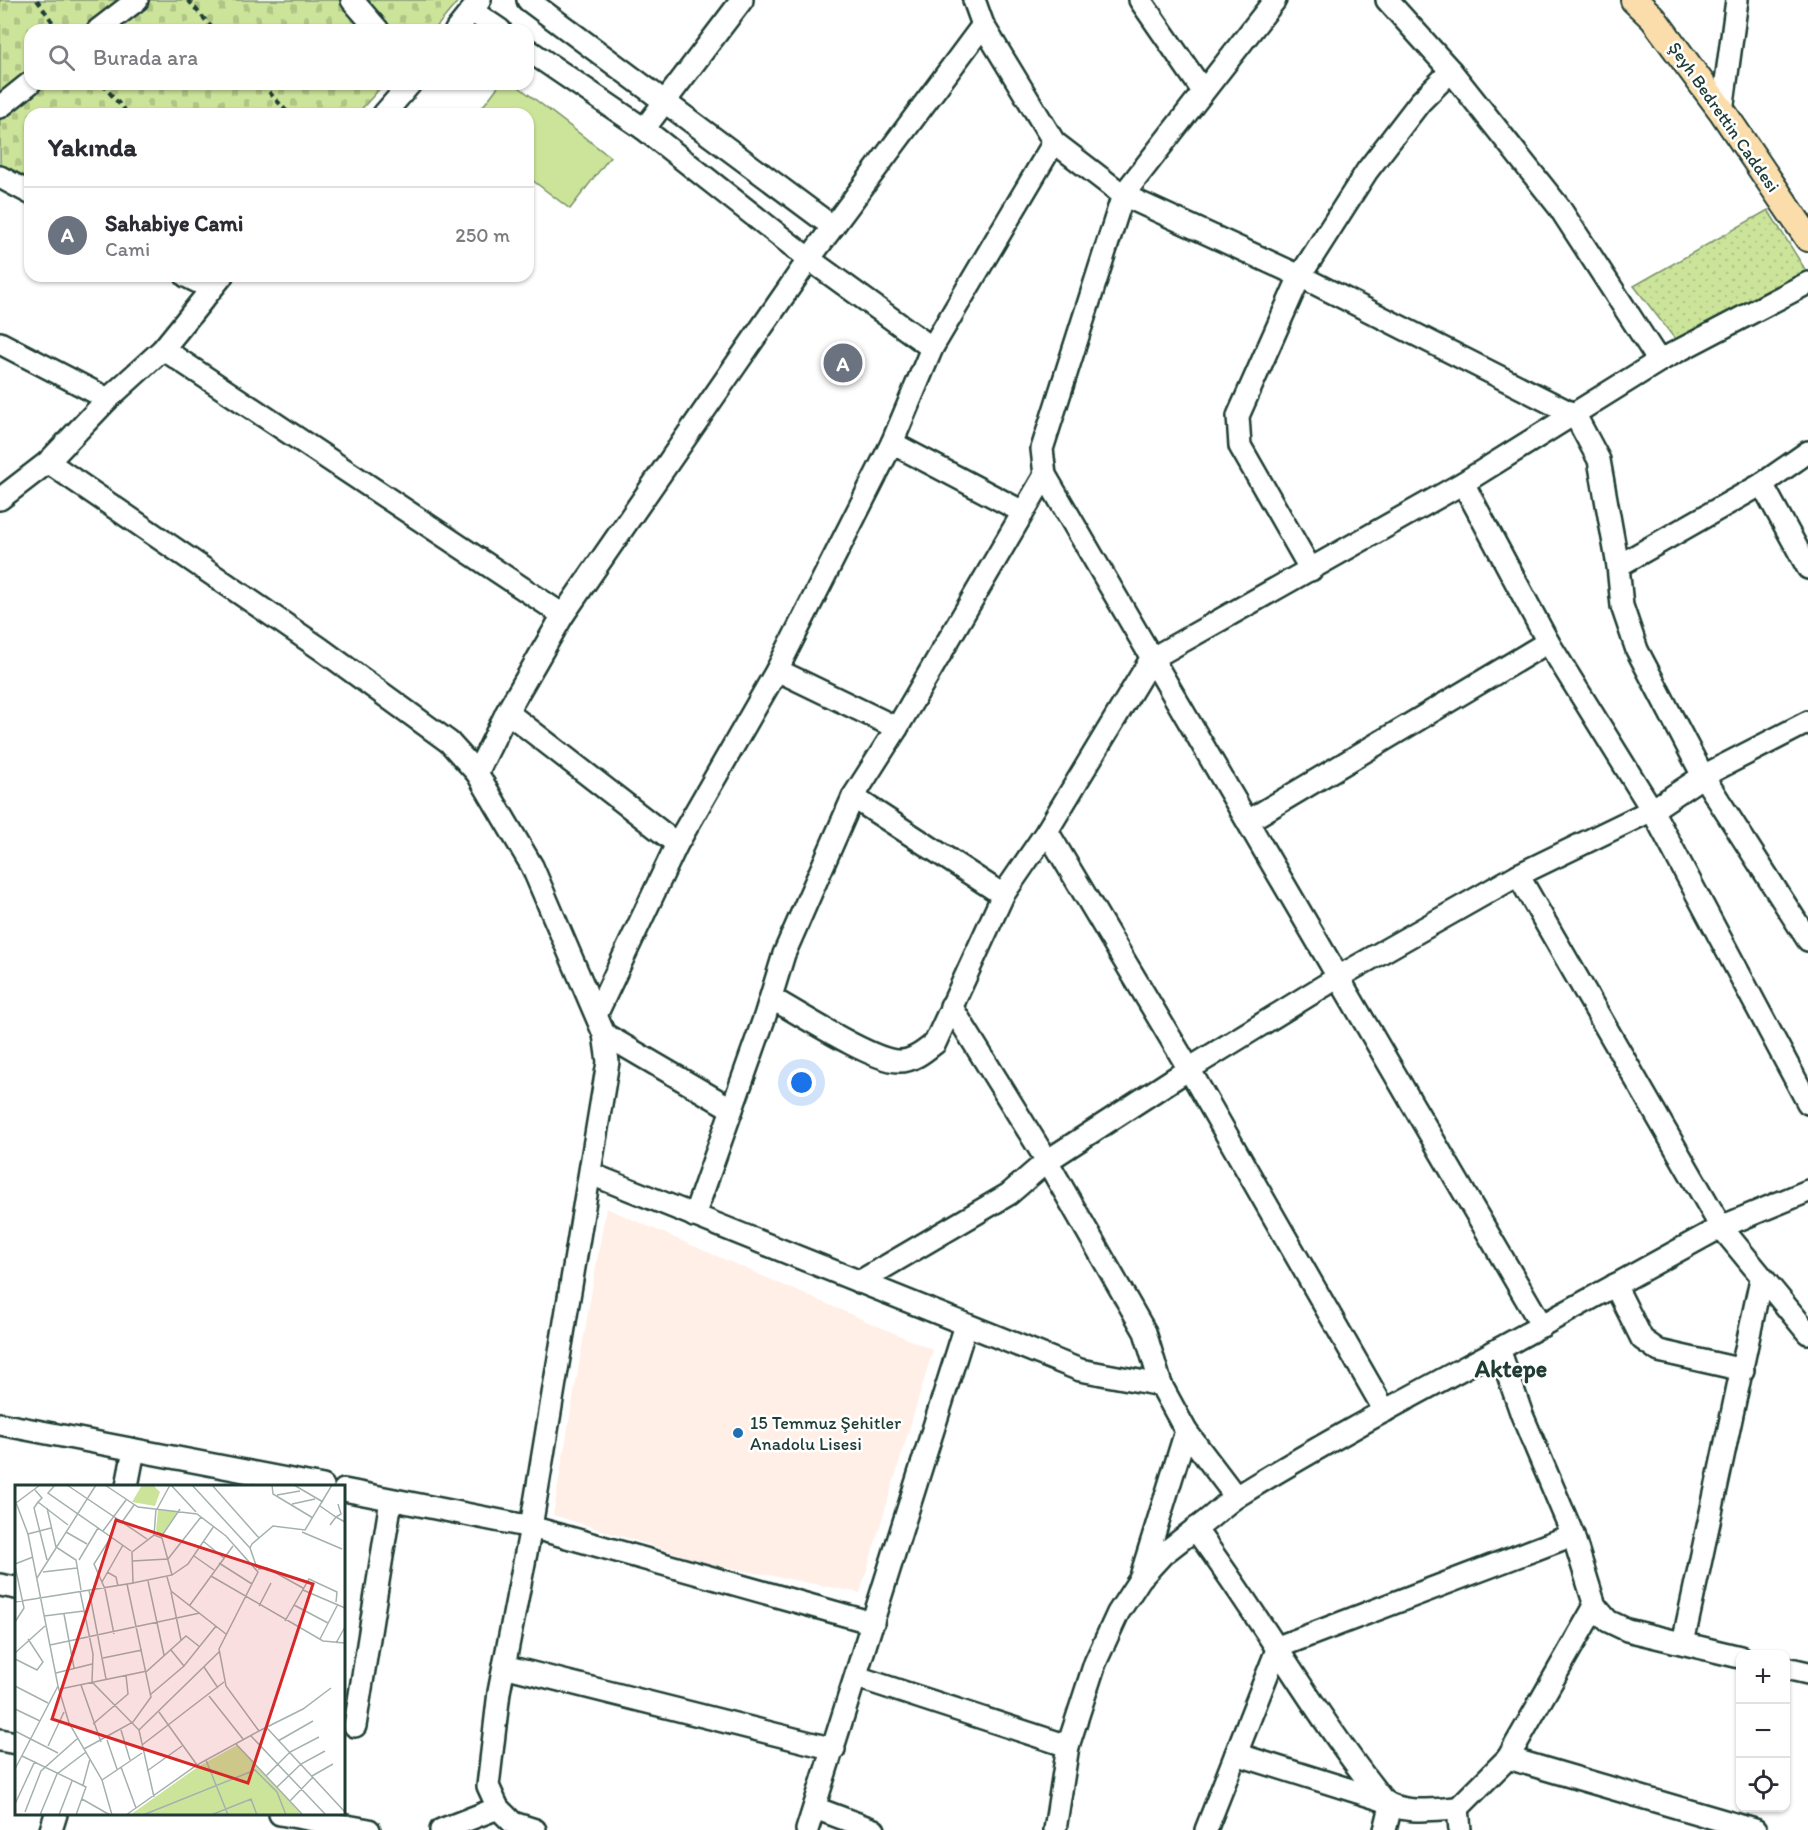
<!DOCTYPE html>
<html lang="tr">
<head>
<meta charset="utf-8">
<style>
	:root { --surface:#fff; --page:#f2f2f3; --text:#2b2b33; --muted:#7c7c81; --line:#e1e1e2; --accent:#db2777 }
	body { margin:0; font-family:Itim,sans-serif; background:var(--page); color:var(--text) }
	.controls { position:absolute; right:18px; bottom:18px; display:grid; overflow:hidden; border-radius:12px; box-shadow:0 2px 4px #0004 }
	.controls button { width:54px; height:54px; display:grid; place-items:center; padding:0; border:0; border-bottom:2px solid var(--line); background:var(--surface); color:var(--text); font:30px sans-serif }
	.you { position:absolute; left:802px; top:1083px; width:21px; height:21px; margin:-15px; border:4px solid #fff; border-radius:50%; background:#1a73e8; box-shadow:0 0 0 9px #1a73e833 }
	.badge { display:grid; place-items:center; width:39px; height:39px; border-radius:50%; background:var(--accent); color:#fff; font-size:20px; font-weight:700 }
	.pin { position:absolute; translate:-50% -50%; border:3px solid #fff; box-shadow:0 2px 6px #0006 }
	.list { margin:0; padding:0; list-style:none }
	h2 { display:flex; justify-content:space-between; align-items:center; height:78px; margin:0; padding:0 24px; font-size:26px }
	h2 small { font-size:20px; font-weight:400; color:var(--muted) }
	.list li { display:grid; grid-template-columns:39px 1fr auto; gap:18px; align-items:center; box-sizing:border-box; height:96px; padding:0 24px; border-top:2px solid var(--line) }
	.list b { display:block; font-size:22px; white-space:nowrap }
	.list p { margin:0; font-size:20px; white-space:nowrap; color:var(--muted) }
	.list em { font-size:20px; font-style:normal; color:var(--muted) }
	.icon { flex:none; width:33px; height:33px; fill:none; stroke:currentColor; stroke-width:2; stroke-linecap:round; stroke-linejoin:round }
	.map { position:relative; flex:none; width:1808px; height:1830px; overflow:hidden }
	.search { position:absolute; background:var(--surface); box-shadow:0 2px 4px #0004; left:24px; top:24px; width:510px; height:66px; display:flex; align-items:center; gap:15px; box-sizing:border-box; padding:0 21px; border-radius:18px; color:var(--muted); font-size:22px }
	.panel { position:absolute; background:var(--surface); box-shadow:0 2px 4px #0004; left:24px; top:108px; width:510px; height:174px; border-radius:18px }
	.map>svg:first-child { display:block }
	.built { fill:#ffefe7 }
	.grass { fill:url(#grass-dots); stroke:#769067; stroke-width:1.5 }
	.cemetery { fill:url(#cemetery-stones); stroke:#769067; stroke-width:1.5 }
	.garden { fill:#cce49a; stroke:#769067; stroke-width:1.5 }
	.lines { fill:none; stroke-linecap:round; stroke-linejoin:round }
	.minor-casing { stroke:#1f3d34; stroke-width:26 }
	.major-casing { stroke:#1f3d34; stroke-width:30 }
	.path { stroke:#1f3d34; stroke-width:4; stroke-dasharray:6 4.5; stroke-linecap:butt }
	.minor { stroke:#fff; stroke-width:21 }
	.major { stroke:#fbddab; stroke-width:26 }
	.poi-dot { fill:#1f6fb2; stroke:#fff; stroke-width:2 }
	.labels { text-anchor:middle; stroke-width:5; stroke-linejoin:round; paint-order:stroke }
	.street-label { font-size:18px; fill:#1f3d34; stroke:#fff }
	.poi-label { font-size:18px; fill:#1f3d34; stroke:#fff; text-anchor:start }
	.district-label { font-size:24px; font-weight:bold; fill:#1f3d34; stroke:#fff }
	.inset-road { fill:none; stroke:#a5b1ae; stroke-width:1.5 }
	.view { fill:#d62828; fill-opacity:0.15; stroke:#d62828; stroke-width:3 }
	.inset-edge { fill:none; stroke:#1f3d34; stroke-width:3 }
</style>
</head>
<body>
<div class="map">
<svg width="1808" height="1830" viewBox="0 0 1808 1830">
	<defs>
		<pattern id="grass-dots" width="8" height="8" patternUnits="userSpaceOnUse" patternTransform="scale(1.5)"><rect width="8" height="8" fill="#cce49a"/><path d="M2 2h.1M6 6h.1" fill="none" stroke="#afc485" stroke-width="1.8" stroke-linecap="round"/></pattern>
		<pattern id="cemetery-stones" width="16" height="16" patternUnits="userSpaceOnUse" patternTransform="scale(1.5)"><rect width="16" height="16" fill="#cce49a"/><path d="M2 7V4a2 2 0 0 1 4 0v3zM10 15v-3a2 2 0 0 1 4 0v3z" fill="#afc485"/></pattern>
	</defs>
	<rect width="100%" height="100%" fill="#fff"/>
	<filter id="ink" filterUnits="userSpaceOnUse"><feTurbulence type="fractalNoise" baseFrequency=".0167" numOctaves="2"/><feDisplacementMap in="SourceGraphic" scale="12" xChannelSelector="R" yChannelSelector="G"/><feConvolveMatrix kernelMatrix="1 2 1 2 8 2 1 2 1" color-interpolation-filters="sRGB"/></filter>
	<g filter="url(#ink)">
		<!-- built -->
		<path class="built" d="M606 1208 933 1350 860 1593 711 1564 553 1515Z"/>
		<!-- grass -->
		<path class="grass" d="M1768 210 1808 274 1685 352 1634 286Z"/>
		<!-- cemetery -->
		<path class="cemetery" d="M0 0H459L434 30H30V84H384L357 114H30V193L0 177Z"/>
		<!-- garden -->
		<path class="garden" d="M500 84H515L610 157 570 209 528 177V114H477Z"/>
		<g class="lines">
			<defs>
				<g id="minor">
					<path d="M352 0 378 30"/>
					<path d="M528 0 833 227"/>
					<path d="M974 0 983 25 1054 142 1123 195 1300 276 1575 415 1599 460 1618 566 1622 606 1637 650 1703 776 1808 940"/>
					<path d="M1140 0 1203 91"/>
					<path d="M1275 0 1123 195 1042 449 1045 475 1542 1326"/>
					<path d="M1387 0 1451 71 1559 207 1659 361"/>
					<path d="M472 11 500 30"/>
					<path d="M98 30 137 0"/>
					<path d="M456 30 480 0"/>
					<path d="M528 50 644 129 809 259 932 348"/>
					<path d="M0 107 30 83"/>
					<path d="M1722 111 1737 0"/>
					<path d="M384 114 410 84"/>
					<path d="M644 129 742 0"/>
					<path d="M0 177 30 193"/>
					<path d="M186 276 210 288"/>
					<path d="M222 276 163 349 108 399 48 462 321 649 449 742 477 773 532 866 604 1034 608 1062 531 1527 499 1692 488 1786 498 1808 513 1823 535 1830"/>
					<path d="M0 343 108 399"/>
					<path d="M163 349 563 615"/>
					<path d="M892 443 1023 512"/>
					<path d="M1463 483 1548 642 1652 810 1808 1103"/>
					<path d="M1762 484 1808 568"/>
					<path d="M0 499 48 462"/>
					<path d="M1618 566 1762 484 1808 452"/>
					<path d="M1311 570 1240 446 1238 416 1300 276 1367 171 1420 102 1451 71"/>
					<path d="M777 670 897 728"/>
					<path d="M507 712 677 844"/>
					<path d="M477 773 507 712 563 615 809 259 983 25"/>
					<path d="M853 797 1003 895"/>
					<path d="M1248 821 1548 642"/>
					<path d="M1047 831 1189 1069 1385 1411"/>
					<path d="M1518 875 1721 1227 1808 1333"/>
					<path d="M771 998C797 1012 872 1061 898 1061 912 1062 925 1051 935 1043L1003 895 1047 831 1151 659 1463 483 1659 361 1808 283"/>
					<path d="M951 1006 1047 1161 1145 1332 1161 1385"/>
					<path d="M597 1013 677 844 777 670 892 443 932 348 1054 142"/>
					<path d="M604 1034 732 1109"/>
					<path d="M591 1174 1080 1370 1161 1385 1186 1431 1236 1497"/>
					<path d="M694 1216 765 1016 784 954 853 797 897 728 1045 475"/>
					<path d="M859 1282 1009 1194 1047 1161 1189 1069 1340 976 1518 875 1652 810 1703 776 1808 722"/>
					<path d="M1615 1285 1642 1339 1659 1351 1743 1370"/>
					<path d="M0 1424 323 1486"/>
					<path d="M127 1486 134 1450"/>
					<path d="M344 1490 531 1527 873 1623"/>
					<path d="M1142 1573 1186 1431"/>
					<path d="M0 1585 16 1588"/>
					<path d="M1595 1606 1608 1621 1627 1630 1740 1657"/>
					<path d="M1683 1643 1761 1279"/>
					<path d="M504 1666 834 1749"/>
					<path d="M1786 1668 1808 1673"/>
					<path d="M857 1677 1068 1746"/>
					<path d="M355 1726 391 1500"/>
					<path d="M0 1740 16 1743"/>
					<path d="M1236 1754 1383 1800"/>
					<path d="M1508 1758 1755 1830"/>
					<path d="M815 1808 874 1830"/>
					<path d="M1458 1808C1435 1809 1402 1815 1383 1800 1314 1714 1261 1617 1195 1529 1211 1519 1223 1505 1239 1495 1323 1443 1412 1396 1499 1349"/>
					<path d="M280 1814 369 1830"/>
					<path d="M51 1830 56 1814"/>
					<path d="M441 1830 498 1808"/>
					<path d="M807 1830 966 1325"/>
					<path d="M1055 1830 1068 1746 1095 1663 1118 1613 1140 1579 1163 1554 1195 1529"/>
					<path d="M1206 1830 1278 1647 1573 1535"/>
					<path d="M1385 1830 1391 1806"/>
					<path d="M1460 1830 1458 1808 1508 1758 1595 1606 1573 1535 1522 1415 1499 1349 1721 1227 1808 1191"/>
				</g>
				<path id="major" d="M1634 0 1653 18 1722 111 1808 238"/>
			</defs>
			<!-- minor casing -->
			<use href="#minor" class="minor-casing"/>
			<!-- major casing -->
			<use href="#major" class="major-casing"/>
			<!-- path -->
			<g class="path">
				<path d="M37 0 58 30"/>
				<path d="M188 0 214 30"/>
				<path d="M102 84 128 114"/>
				<path d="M262 84 289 114"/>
			</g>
			<!-- minor -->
			<use href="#minor" class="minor"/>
			<!-- major -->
			<use href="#major" class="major"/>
		</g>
	</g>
	<!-- markers -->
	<circle class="poi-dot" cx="738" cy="1433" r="6"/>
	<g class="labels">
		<!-- street labels -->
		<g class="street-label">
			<text transform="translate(1724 117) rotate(55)" y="6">Şeyh Bedrettin Caddesi</text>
		</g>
		<!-- poi labels -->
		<g class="poi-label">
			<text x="750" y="1429">15 Temmuz Şehitler<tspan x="750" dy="21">Anadolu Lisesi</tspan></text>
		</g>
		<!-- district labels -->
		<g class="district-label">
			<text x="1511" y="1377">Aktepe</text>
		</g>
	</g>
	<!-- overview -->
	<g transform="translate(15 1485)">
		<rect width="330" height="330" fill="#fff"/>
		<path d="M127 0H138L145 7 140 21 117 17ZM143 25 163 26 146 51 141 45Z" fill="#cce49a"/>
		<path d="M222 260 288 330H115L184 281Z" fill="#cce49a"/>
		<path class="inset-road" d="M40 0 33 8 116 66M52 0 132 54M90 0 123 22 182 29 211 51 243 87 204 164 211 201 244 246 182 280 111 330M156 0 181 27M177 0 235 63M197 0 244 53M257 0 258 9 298 33M279 0 308 17M20 5 27 13 23 17 53 40M262 10 285 6M0 15 13 49 43 201 54 238 87 295 97 330M23 17 19 23 32 75M1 18 25 0M277 19 300 14M305 21 321 32 326 29 323 19M32 23 41 62 61 75 66 105M142 24 155 0M107 37 119 20M315 40 321 32 330 37M88 46 111 15M51 47 72 59M287 47 327 64M13 49 36 43M96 52 79 79 90 104 99 149M146 52 165 24M188 56 209 73M179 71 199 85M64 75 83 43M117 76 153 74 186 32M204 78 237 99M0 79 18 72M0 81 9 123 0 137M242 83 235 63 237 59 258 41 290 45 317 0M243 84 252 83 288 103M28 87 62 83M92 87 101 92 103 101M157 90 173 79 199 41M196 91 308 156 330 158M152 92 156 106 211 149M22 93 81 0M133 96 149 170M87 97 108 60M118 98 157 90 147 53 139 50M74 105 91 194M288 105 330 123M65 106 78 169 77 197 124 245 139 312M156 107 166 155M0 117 118 98 117 67 139 50 141 24M175 120 218 61M279 120 313 138M244 121 256 98M49 129 59 183M29 131 69 126M270 136 294 94 322 107 321 117M305 154 323 119M321 158 330 142M35 160 185 128M156 165 169 181M0 168 30 141M88 173 127 165M0 174 22 185 28 177 13 154M189 182 203 203M41 188 77 179M66 200 86 257M0 201 33 218M45 204 132 186 171 151 185 162M136 209 169 181 201 141M194 211 228 254M0 224 25 236M144 227 182 280M78 239 113 209 111 190M252 243 329 326M106 245 115 275M124 245 204 167M0 246 43 268M244 246 288 224 316 203M236 251 311 330M92 255 102 284M263 256 298 236M221 259 288 330M127 260 209 197M33 261 49 227M69 264 118 237 136 212 112 99M7 271 71 302 61 330M191 275 213 330M106 282 121 323M0 284 43 201M132 286 167 261M251 291 275 267 304 252M297 291 318 279M87 295 127 268M68 300 75 274M262 302 286 279 310 266M67 314 95 330M275 316 298 292M0 319 20 276M10 327 26 286 63 253M25 330 42 289 71 267M44 330 57 296M128 330 240 285 262 307 271 330M196 330 236 314 242 330"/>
		<path class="view" d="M101 35 298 99 233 298 37 234Z"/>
		<rect width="330" height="330" class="inset-edge"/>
	</g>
</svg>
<div class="controls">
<button>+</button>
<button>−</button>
<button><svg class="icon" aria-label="locate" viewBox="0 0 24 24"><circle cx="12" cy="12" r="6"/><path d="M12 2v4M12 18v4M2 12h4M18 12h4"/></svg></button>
</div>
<div class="you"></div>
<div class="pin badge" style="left:843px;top:363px;background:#6b7280">A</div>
<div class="search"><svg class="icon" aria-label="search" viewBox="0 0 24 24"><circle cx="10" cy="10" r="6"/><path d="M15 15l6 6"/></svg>Burada ara</div>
<section class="panel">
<h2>Yakında<small></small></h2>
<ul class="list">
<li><span class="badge" style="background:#6b7280">A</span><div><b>Sahabiye Cami</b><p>Cami</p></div><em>250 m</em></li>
</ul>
</section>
</div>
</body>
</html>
